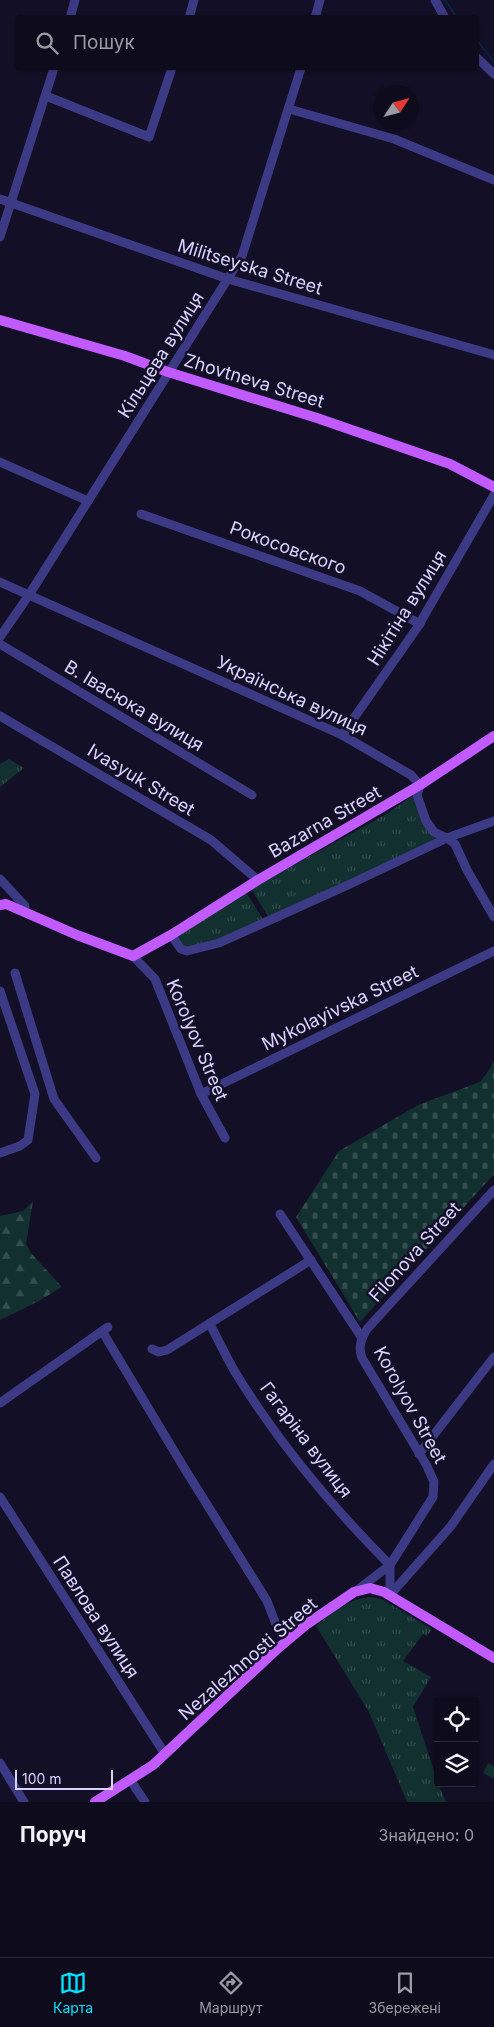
<!DOCTYPE html>
<html lang="uk">
<head>
<meta charset="utf-8">
<style>
	:root { --surface:#0e0b1c; --page:#171425; --text:#f1f3f6; --muted:#9b9ba3; --line:#2e2b3b; --accent:#00e5ff }
	body { margin:0; font-family:Inter,sans-serif; background:var(--page); color:var(--text) }
	.controls { position:absolute; right:15px; bottom:15px; display:grid; overflow:hidden; border-radius:5px; box-shadow:0 1px 4px #0004 }
	.controls button { width:45px; height:45px; display:grid; place-items:center; padding:0; border:0; border-bottom:1px solid var(--line); background:var(--surface); color:var(--text); font:25px sans-serif }
	.compass { position:absolute; left:374px; top:85px; width:45px; height:45px; border-radius:50%; background:var(--surface); box-shadow:0 1px 4px #0004; rotate:54deg }
	.scale { position:absolute; left:15px; bottom:12px; width:98px; box-sizing:border-box; padding-left:5px; border:2px solid #d9d4ff; border-top:0; font-size:14px; line-height:18px; white-space:nowrap; color:#d9d4ff; -webkit-text-stroke:4px #130f26; paint-order:stroke }
	.list { margin:0; padding:0; list-style:none }
	h2 { display:flex; justify-content:space-between; align-items:center; height:65px; margin:0; padding:0 20px; font-size:21px }
	h2 small { font-size:16px; font-weight:400; color:var(--muted) }
	.icon { flex:none; width:28px; height:28px; fill:none; stroke:currentColor; stroke-width:2; stroke-linecap:round; stroke-linejoin:round }
	.map { position:relative; flex:none; width:494px; height:1802px; overflow:hidden }
	.search { position:absolute; background:var(--surface); box-shadow:0 1px 4px #0004; left:15px; right:15px; top:15px; height:55px; display:flex; align-items:center; gap:12px; box-sizing:border-box; padding:0 18px; border-radius:5px; color:var(--muted); font-size:19px }
	.sheet { height:155px; background:var(--surface) }
	nav { display:flex; justify-content:space-around; align-items:center; box-sizing:border-box; height:70px; border-top:1px solid var(--line); background:var(--surface); font-size:14px; color:var(--muted) }
	nav a { display:grid; justify-items:center; gap:2px }
	nav .on { color:var(--accent) }
	.map>svg:first-child { display:block }
	.grass { fill:url(#grass-tufts) }
	.forest { fill:url(#forest-firs) }
	.cemetery { fill:url(#cemetery-stones) }
	.pitch { fill:#12302f }
	.lines { fill:none; stroke-linecap:round; stroke-linejoin:round }
	.stream { stroke:#0c2248; stroke-width:2 }
	.minor { stroke:#3d3a85; stroke-width:9 }
	.major { stroke:#c25bff; stroke-width:10 }
	.labels { text-anchor:middle; stroke-width:5; stroke-linejoin:round; paint-order:stroke }
	.street-label { font-size:18px; fill:#d9d4ff; stroke:#130f26 }
</style>
</head>
<body>
<div class="map">
<svg width="494" height="1802" viewBox="0 0 494 1802">
	<defs>
		<pattern id="grass-tufts" width="24" height="20" patternUnits="userSpaceOnUse" patternTransform="scale(1.25)"><rect width="24" height="20" fill="#12302f"/><path d="M3 7l-1-3M5 7V3M7 7l1-3M15 17l-1-3M17 17v-4M19 17l1-3" fill="none" stroke="#344d4e"/></pattern>
		<pattern id="forest-firs" width="22" height="20" patternUnits="userSpaceOnUse" patternTransform="scale(1.25)"><rect width="22" height="20" fill="#12302f"/><path d="M5 1l3.5 6h-7zM16 11l3.5 6h-7z" fill="#344d4e"/></pattern>
		<pattern id="cemetery-stones" width="16" height="16" patternUnits="userSpaceOnUse" patternTransform="scale(1.25)"><rect width="16" height="16" fill="#12302f"/><path d="M2 7V4a2 2 0 0 1 4 0v3zM10 15v-3a2 2 0 0 1 4 0v3z" fill="#344d4e"/></pattern>
	</defs>
	<rect width="100%" height="100%" fill="#130f26"/>
	<!-- grass -->
	<g class="grass">
		<path d="M9 759 24 768 0 787V764Z"/>
		<path d="M412 796 438 839 269 918 251 889 388 813Z"/>
		<path d="M246 892 264 921 245 930 187 949 181 945 176 936Z"/>
		<path d="M372 1597 382 1599 432 1629 427 1636 423 1634 403 1661 431 1677 413 1707 438 1783 446 1802H407L369 1712 316 1626C333 1612 349 1598 372 1597Z"/>
	</g>
	<!-- forest -->
	<path class="forest" d="M33 1201 26 1244 31 1253 62 1287 37 1302 0 1320V1216L23 1211Z"/>
	<!-- cemetery -->
	<path class="cemetery" d="M494 1060V1174L360 1322 296 1217 339 1151 418 1105 480 1082 490 1069Z"/>
	<!-- pitch -->
	<path class="pitch" d="M488 1763 494 1766V1779L483 1773Z"/>
	<g class="lines">
		<!-- stream -->
		<g class="stream">
			<path d="M445 0 457 18"/>
			<path d="M476 39 494 62"/>
		</g>
		<!-- minor -->
		<g class="minor">
			<path d="M435 0 445 18"/>
			<path d="M70 18 75 0"/>
			<path d="M189 18 194 0"/>
			<path d="M315 18 320 0"/>
			<path d="M476 57 494 74"/>
			<path d="M46 96 149 137 172 68"/>
			<path d="M289 109 394 139 494 180"/>
			<path d="M0 199 228 279 494 355"/>
			<path d="M0 237 54 68"/>
			<path d="M0 462 88 501"/>
			<path d="M141 514 360 591 420 624"/>
			<path d="M0 582 342 735 411 775 420 785 417 795 426 821 434 832 447 838 455 844 467 870 494 917"/>
			<path d="M0 637 29 595 242 256 301 68"/>
			<path d="M0 644 252 795"/>
			<path d="M0 716 211 840 258 880"/>
			<path d="M342 735 417 628 494 495"/>
			<path d="M0 879 25 906 24 911"/>
			<path d="M171 935 181 949 187 951 219 943 348 885 447 838 494 821"/>
			<path d="M133 956 155 979 201 1094 225 1138"/>
			<path d="M15 973 54 1099 96 1158"/>
			<path d="M0 991 35 1094 28 1140 20 1146 0 1153"/>
			<path d="M201 1094 494 951"/>
			<path d="M280 1214 362 1338"/>
			<path d="M210 1324C218 1340 226 1356 235 1372 278 1442 332 1507 390 1565L356 1591"/>
			<path d="M102 1331 183 1466 267 1601 279 1632 290 1638"/>
			<path d="M152 1349 159 1352 167 1350 311 1260"/>
			<path d="M0 1403 108 1327"/>
			<path d="M419 1454 494 1357"/>
			<path d="M0 1497 165 1754"/>
			<path d="M390 1595V1565L433 1497 434 1482 427 1466 362 1358C358 1347 361 1339 367 1329L494 1190"/>
			<path d="M390 1595 451 1526 494 1464"/>
			<path d="M0 1763 24 1802"/>
			<path d="M131 1781 145 1802"/>
		</g>
		<!-- major -->
		<g class="major">
			<path d="M0 320 125 356 168 372 317 418 450 464 494 487"/>
			<path d="M0 905 6 904 77 935 133 956 171 935 258 880 420 785 494 736"/>
			<path d="M95 1802 153 1765 276 1650 307 1624 354 1592 370 1588 384 1592 494 1658"/>
		</g>
	</g>
	<g class="labels">
		<!-- street labels -->
		<g class="street-label">
			<text transform="translate(250 267) rotate(17)" y="6">Militseyska Street</text>
			<text transform="translate(161 355) rotate(-58)" y="6">Кільцева вулиця</text>
			<text transform="translate(254 381) rotate(17)" y="6">Zhovtneva Street</text>
			<text transform="translate(288 548) rotate(20)" y="6">Рокосовского</text>
			<text transform="translate(407 608) rotate(-58)" y="6">Нікітіна вулиця</text>
			<text transform="translate(292 696) rotate(25)" y="6">Українська вулиця</text>
			<text transform="translate(134 706) rotate(31)" y="6">В. Івасюка вулиця</text>
			<text transform="translate(141 780) rotate(31)" y="6">Ivasyuk Street</text>
			<text transform="translate(325 822) rotate(-30)" y="6">Bazarna Street</text>
			<text transform="translate(340 1008) rotate(-26)" y="6">Mykolayivska Street</text>
			<text transform="translate(197 1040) rotate(67)" y="6">Korolyov Street</text>
			<text transform="translate(415 1252) rotate(-48)" y="6">Filonova Street</text>
			<text transform="translate(410 1405) rotate(61)" y="6">Korolyov Street</text>
			<text transform="translate(306 1440) rotate(53)" y="6">Гагаріна вулиця</text>
			<text transform="translate(96 1617) rotate(57)" y="6">Павлова вулиця</text>
			<text transform="translate(248 1659) rotate(-41)" y="6">Nezalezhnosti Street</text>
		</g>
	</g>
</svg>
<div class="controls">
<button><svg class="icon" aria-label="locate" viewBox="0 0 24 24"><circle cx="12" cy="12" r="6"/><path d="M12 2v4M12 18v4M2 12h4M18 12h4"/></svg></button>
<button><svg class="icon" aria-label="layers" viewBox="0 0 24 24"><path d="M12 4l9 5-9 5-9-5zM3 14l9 5 9-5"/></svg></button>
</div>
<svg class="compass" viewBox="-18 -18 36 36"><path d="M0-13l5 13h-10z" fill="#e53935"/><path d="M0 13l5-13h-10z" fill="#9b9ba3"/></svg>
<div class="scale">100 m</div>
<div class="search"><svg class="icon" aria-label="search" viewBox="0 0 24 24"><circle cx="10" cy="10" r="6"/><path d="M15 15l6 6"/></svg>Пошук</div>
</div>
<section class="sheet">
<h2>Поруч<small>Знайдено: 0</small></h2>
<ul class="list">
</ul>
</section>
<nav>
<a class="on"><svg class="icon" aria-label="map" viewBox="0 0 24 24"><path d="M3 6l6-2 6 2 6-2v14l-6 2-6-2-6 2zM9 4v14M15 6v14"/></svg>Карта</a>
<a><svg class="icon" aria-label="directions" viewBox="0 0 24 24"><path d="M12 3l9 9-9 9-9-9zM9 14v-3h6M13 9l2 2-2 2"/></svg>Маршрут</a>
<a><svg class="icon" aria-label="saved" viewBox="0 0 24 24"><path d="M7 4h10v16l-5-4-5 4z"/></svg>Збережені</a>
</nav>
</body>
</html>
